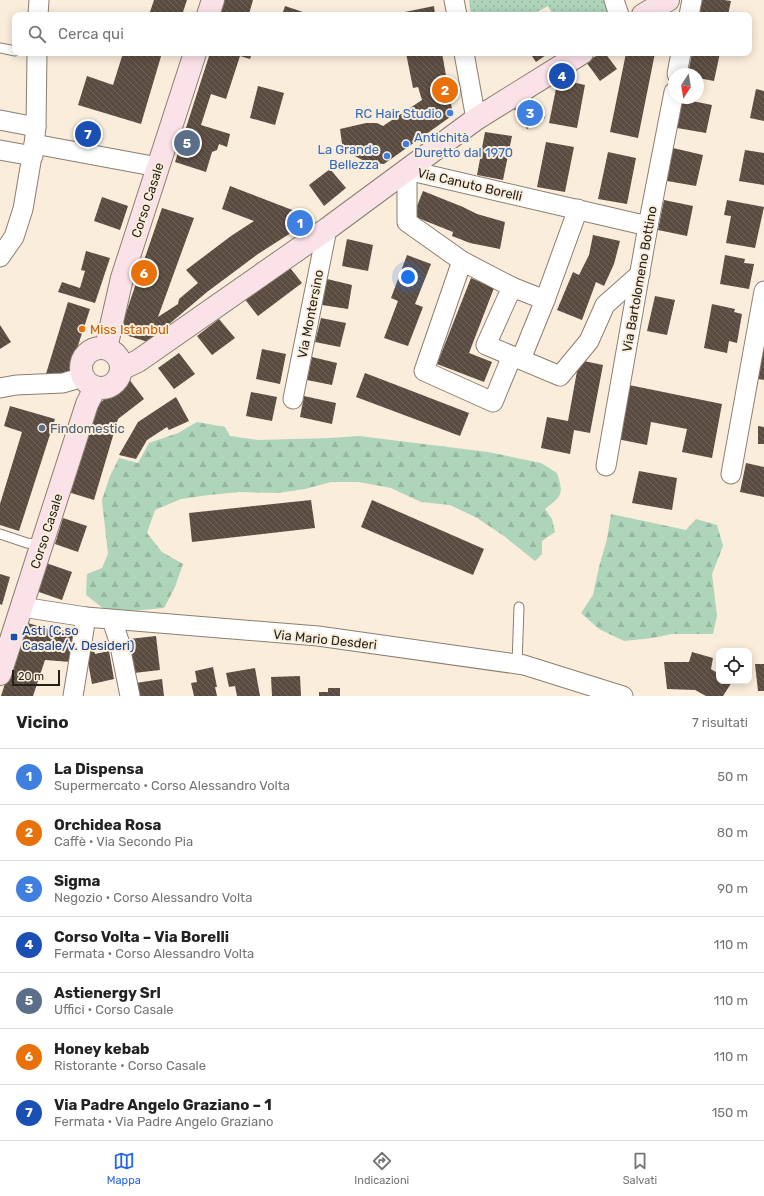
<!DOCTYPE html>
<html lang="it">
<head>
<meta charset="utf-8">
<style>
	:root { --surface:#fff; --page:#f2f2f2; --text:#222; --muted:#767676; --line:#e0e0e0; --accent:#2563eb }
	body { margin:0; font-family:Rubik,sans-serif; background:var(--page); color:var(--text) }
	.controls { position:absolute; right:12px; bottom:12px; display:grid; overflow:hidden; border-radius:8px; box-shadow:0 2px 10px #0003 }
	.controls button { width:36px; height:36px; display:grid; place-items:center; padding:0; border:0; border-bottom:1px solid var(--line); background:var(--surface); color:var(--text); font:20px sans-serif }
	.compass { position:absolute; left:668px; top:68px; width:36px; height:36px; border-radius:50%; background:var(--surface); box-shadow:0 2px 10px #0003; rotate:192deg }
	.scale { position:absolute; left:12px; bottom:10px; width:48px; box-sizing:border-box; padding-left:4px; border:2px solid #231f19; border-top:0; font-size:11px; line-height:14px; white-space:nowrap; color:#231f19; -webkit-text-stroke:3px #faeddc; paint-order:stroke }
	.you { position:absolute; left:408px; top:277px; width:14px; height:14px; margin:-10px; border:3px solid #fff; border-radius:50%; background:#1a73e8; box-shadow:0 0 0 6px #1a73e833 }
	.badge { display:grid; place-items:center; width:26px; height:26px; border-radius:50%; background:var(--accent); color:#fff; font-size:13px; font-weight:700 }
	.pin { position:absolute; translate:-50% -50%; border:2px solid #fff; box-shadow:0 1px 4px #0006 }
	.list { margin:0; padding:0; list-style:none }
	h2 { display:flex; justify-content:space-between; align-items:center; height:52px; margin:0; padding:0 16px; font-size:17px }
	h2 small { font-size:13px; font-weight:400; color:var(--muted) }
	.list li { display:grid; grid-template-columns:26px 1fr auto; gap:12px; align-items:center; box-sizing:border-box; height:56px; padding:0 16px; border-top:1px solid var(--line) }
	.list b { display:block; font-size:15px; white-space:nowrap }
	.list p { margin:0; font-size:13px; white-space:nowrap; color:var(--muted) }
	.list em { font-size:13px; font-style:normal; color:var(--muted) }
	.icon { flex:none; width:22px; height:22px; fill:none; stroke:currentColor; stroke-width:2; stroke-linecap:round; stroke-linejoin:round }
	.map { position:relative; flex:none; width:764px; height:696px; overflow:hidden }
	.search { position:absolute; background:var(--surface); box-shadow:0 2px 10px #0003; left:12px; right:12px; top:12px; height:44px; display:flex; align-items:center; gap:10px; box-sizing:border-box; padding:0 14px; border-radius:8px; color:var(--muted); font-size:15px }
	.sheet { height:444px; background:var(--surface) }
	nav { display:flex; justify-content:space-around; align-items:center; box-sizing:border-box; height:56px; border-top:1px solid var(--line); background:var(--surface); font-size:11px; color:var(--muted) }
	nav a { display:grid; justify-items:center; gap:2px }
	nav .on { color:var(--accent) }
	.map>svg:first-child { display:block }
	.forest { fill:url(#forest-firs) }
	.park { fill:url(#park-dots) }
	.building { fill:url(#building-back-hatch) }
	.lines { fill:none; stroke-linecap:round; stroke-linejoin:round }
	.lane-casing { stroke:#8b7f70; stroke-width:11 }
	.street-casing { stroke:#8b7f70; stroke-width:21 }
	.secondary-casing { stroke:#8b7f70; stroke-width:24 }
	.lane { stroke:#fff; stroke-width:9 }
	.street { stroke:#fff; stroke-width:19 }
	.secondary { stroke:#fae2e8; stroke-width:22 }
	.shop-dot { fill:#3f7fe0; stroke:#faeddc; stroke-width:1.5 }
	.food-dot { fill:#e8710a; stroke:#faeddc; stroke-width:1.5 }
	.service-dot { fill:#5c6f8a; stroke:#faeddc; stroke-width:1.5 }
	.transit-dot { fill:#1a4fb4; stroke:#faeddc; stroke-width:1.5 }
	.labels { text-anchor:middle; stroke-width:4; stroke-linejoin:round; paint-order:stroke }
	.shop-label { font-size:13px; fill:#366cbe; stroke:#faeddc; text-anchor:end }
	.street-label { font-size:13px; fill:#231f19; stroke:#faeddc }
	.food-label { font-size:13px; fill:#c56008; stroke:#faeddc; text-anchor:start }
	.service-label { font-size:13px; fill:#4e5e75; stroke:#faeddc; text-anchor:start }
	.transit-label { font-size:13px; fill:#164399; stroke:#faeddc; text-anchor:start }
</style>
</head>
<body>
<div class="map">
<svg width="764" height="696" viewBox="0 0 764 696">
	<defs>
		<pattern id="forest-firs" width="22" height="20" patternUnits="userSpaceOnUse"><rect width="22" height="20" fill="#aed4ba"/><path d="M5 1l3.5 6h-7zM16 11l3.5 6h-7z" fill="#95b69f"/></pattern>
		<pattern id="park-dots" width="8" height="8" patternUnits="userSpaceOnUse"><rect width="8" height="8" fill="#aed4ba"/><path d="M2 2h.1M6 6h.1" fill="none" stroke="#95b69f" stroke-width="1.8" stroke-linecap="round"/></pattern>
		<pattern id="building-back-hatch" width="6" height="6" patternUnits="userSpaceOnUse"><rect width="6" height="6" fill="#5b4c41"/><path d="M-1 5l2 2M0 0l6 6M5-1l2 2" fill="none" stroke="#6f6259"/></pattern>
	</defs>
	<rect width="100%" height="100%" fill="#faeddc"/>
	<!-- forest -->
	<g class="forest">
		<path d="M197 422 225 427 230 436 258 440 330 438 359 436 488 452 541 463 557 473C564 494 562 496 545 509L552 519 555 532 542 541V554L535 561 504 536 477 518 450 505 421 502 391 488 359 482H331L305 489 278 493 239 492 209 495 181 499 155 510 147 533 162 552 183 564 175 587 164 608 131 611 104 609 86 595 87 574 102 568 108 554 102 500 110 476 119 458 138 463 149 443 178 433Z"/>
		<path d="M611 514 686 530 696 519 717 525 723 546 712 574 717 616 713 634H672L653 638 624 641 599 629 581 613 593 595 599 567 607 539Z"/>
	</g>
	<!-- park -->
	<path class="park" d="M469 0H607L612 15H553L548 6 532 15H471Z"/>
	<!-- building -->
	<g class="building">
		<path d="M154 0H187L182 15H149Z"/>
		<path d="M224 0H253L249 14 252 15H219Z"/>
		<path d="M702 0H724L731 1 728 15H699Z"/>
		<path d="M285 6 312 15H282Z"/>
		<path d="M434 6 435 15H395V14Z"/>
		<path d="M123 53H162L141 124 78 105 87 76 113 85Z"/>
		<path d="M210 53H252L250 59 240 56 226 99 211 94 201 125 230 134 227 147 219 144 217 150 212 152 206 172 175 162Z"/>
		<path d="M406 53H442L453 115 384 164 366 162 355 156 353 150 343 151 340 129 366 123H377L383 126 422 100 418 87 413 88Z"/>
		<path d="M530 53H549L536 62Z"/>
		<path d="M601 53H605L617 69 600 81 586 62Z"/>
		<path d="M626 53H655L638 138 610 132Z"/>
		<path d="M692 53H720L714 81 698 78V74H688Z"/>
		<path d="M558 79 585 85 577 128 549 123Z"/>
		<path d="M258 86 284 93 275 125 250 118Z"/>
		<path d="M756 89 764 91V121L750 118Z"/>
		<path d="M532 97 545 118 527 129 514 109Z"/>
		<path d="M682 99 712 105 706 133 677 128Z"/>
		<path d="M485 132 512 136 503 180 477 175Z"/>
		<path d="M546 142 574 147 565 192 537 187Z"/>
		<path d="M673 148 703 155 696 186 667 181Z"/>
		<path d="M745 150 764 153V185L739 181Z"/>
		<path d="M608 152 636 158 627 204 598 199Z"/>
		<path d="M330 169 346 188 324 206 309 185Z"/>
		<path d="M230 186 308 216V222L258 254 207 292 148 342 119 333 162 208 194 218 158 317 178 304 179 299 198 283 186 270 231 236 254 221 222 209Z"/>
		<path d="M423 191 463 207 477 214 505 222 500 249 470 243 452 236 453 232 413 216Z"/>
		<path d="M102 197 128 206 120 230 94 221Z"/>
		<path d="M664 200 693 206 687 236 658 230Z"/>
		<path d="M727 200 764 207 755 248 726 243 731 216 724 215Z"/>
		<path d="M593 235 620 241 614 264 604 286 596 282 582 320 557 310 573 272 579 275 589 255Z"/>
		<path d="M347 239 373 245 368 271 342 266Z"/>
		<path d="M86 251 110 258 95 303 58 292 62 282 80 288 85 271 81 270Z"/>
		<path d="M407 255 431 264 415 304 423 307 408 346 384 338 398 301 391 298Z"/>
		<path d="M725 255 745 259 744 263 754 264 749 289 720 284Z"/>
		<path d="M287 264 302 283 258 316 243 297Z"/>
		<path d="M471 278 494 288 469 353 492 362 484 382 437 364Z"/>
		<path d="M327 279 352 285 348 309 322 305Z"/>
		<path d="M655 296 675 300 667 335 647 331Z"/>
		<path d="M68 302 90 309 67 379 45 377Z"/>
		<path d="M712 304 735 309 734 312 742 314 737 343 729 341 727 353 704 348Z"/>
		<path d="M321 318 346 323 340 347 315 342Z"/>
		<path d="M219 319 235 338 212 355 197 336Z"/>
		<path d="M0 325 11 342 0 349Z"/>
		<path d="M764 331V380L753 378Z"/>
		<path d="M262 349 286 354 280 384 256 379Z"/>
		<path d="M179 353 195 374 174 389 158 368Z"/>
		<path d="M312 357 337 363 332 385 307 380Z"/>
		<path d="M579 360 603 365 590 433 574 430 570 454 541 448 547 417 568 421Z"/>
		<path d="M365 373 469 413 460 436 356 397Z"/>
		<path d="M129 379 144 399 118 419 94 500 68 492 95 410 100 403Z"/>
		<path d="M629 385 722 404 712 458 682 452 687 429 651 422 647 445 617 439Z"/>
		<path d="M251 392 277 397 272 421 246 416Z"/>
		<path d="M304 396 336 403 332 424 300 417Z"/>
		<path d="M176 397 189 421 169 430 167 427 147 440 136 459 119 455 138 422Z"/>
		<path d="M10 406 55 419 19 531 0 525V504L22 432 4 426Z"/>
		<path d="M758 426 764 427V444H758Z"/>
		<path d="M746 463 764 467V497L740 492Z"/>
		<path d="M639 471 677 478 672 510 632 503Z"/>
		<path d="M311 500 315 528 192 542 189 513Z"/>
		<path d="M372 500 484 549 473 575 361 527Z"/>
		<path d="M63 518 87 526 78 552 55 544Z"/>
		<path d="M46 563 72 572 62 600 36 591Z"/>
		<path d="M0 574 10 577 2 605 0 604Z"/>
		<path d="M25 622 50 630 76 631 71 662 45 660 33 696H1Z"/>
		<path d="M156 636 160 670 134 673 129 639Z"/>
		<path d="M94 650 95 654 109 651 114 679 92 684 86 651Z"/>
		<path d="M692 652 713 658 711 669 719 674V681H730L732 682 723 696H706L695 690 667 689 664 662H689Z"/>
		<path d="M755 664H764V691H758Z"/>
		<path d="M213 667 217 687H215L217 696H194L191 683 197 682 195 671Z"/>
		<path d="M255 668 260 696H237L235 686 229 687 226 673Z"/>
		<path d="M300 676 301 696H272L271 677Z"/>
		<path d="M162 679 164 696H138L136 683Z"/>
		<path d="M328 688H340V696H319V692H328Z"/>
	</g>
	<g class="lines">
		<defs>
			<g id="lane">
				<path d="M0 48 15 51"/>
				<path d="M0 534 27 543 41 545"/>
				<path d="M517 664 519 607"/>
			</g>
			<g id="street">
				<path d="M454 0 457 15"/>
				<path d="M614 0 619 15"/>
				<path d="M38 15 39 0"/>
				<path d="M689 15 692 0"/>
				<path d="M464 53 476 119"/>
				<path d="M677 74 681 53"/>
				<path d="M0 120 36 127"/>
				<path d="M34 144 158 167"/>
				<path d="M0 150 33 156"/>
				<path d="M0 257 14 237 23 209 34 144 36 127 37 53"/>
				<path d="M462 261 424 371 493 402 512 356"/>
				<path d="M512 287 486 345 560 376 589 341 605 305 640 274"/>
				<path d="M545 300 578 209"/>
				<path d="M521 359 545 300 512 287 462 261 407 222V170L648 226"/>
				<path d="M0 388 16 385 63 383 83 377"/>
				<path d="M293 399 327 229"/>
				<path d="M606 466 648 226 674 92"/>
				<path d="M731 474 764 291"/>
				<path d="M22 607 86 617 318 636 524 665 623 696"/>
				<path d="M112 620 119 641 130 696"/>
				<path d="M73 696 86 617"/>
			</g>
			<g id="secondary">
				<path d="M208 15 213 0"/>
				<path d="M643 15 668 0"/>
				<circle cx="101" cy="368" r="20"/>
				<path d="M106 348 122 278 195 53"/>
				<path d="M121 369 138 361 327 229 476 119 582 53"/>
				<path d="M0 674 87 404 95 388"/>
			</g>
		</defs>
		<!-- lane casing -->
		<use href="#lane" class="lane-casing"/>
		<!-- street casing -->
		<use href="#street" class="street-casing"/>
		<!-- secondary casing -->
		<use href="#secondary" class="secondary-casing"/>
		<!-- lane -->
		<use href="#lane" class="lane"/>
		<!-- street -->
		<use href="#street" class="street"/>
		<!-- secondary -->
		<use href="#secondary" class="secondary"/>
	</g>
	<!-- markers -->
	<g class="shop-dot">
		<circle cx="450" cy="113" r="4"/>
		<circle cx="406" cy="144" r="4"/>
		<circle cx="387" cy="156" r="4"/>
	</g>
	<circle class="food-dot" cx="82" cy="329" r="4"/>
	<circle class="service-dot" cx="42" cy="428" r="4"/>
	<rect class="transit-dot" x="10" y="633" width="8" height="8" rx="2"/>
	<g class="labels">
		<!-- shop labels -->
		<g class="shop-label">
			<text x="442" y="118">RC Hair Studio</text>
			<text x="414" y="142" text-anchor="start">Antichità<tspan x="414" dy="15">Duretto dal 1970</tspan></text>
			<text x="379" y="154">La Grande<tspan x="379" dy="15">Bellezza</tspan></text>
		</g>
		<!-- street labels -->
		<g class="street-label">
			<text transform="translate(470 184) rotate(13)" y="5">Via Canuto Borelli</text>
			<text transform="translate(147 200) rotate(-72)" y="5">Corso Casale</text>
			<text transform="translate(639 279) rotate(-80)" y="5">Via Bartolomeno Bottino</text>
			<text transform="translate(310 314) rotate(-79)" y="5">Via Montersino</text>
			<text transform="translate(46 531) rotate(-72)" y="5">Corso Casale</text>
			<text transform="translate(325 639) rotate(6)" y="5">Via Mario Desderi</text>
		</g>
		<!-- food labels -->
		<g class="food-label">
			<text x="90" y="334">Miss Istanbul</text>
		</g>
		<!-- service labels -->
		<g class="service-label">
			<text x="50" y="433">Findomestic</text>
		</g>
		<!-- transit labels -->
		<g class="transit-label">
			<text x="22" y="635">Asti (C.so<tspan x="22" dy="15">Casale/v. Desideri)</tspan></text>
		</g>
	</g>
</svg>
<div class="controls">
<button><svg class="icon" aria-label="locate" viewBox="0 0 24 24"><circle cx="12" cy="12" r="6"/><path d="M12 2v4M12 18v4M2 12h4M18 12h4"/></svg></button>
</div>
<svg class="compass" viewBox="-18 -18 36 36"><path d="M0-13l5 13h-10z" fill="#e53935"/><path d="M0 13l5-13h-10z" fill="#767676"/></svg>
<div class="scale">20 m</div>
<div class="you"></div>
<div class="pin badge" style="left:300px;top:223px;background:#3f7fe0">1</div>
<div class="pin badge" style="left:445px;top:90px;background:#e8710a">2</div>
<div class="pin badge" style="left:530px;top:113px;background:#3f7fe0">3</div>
<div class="pin badge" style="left:562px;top:76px;background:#1a4fb4">4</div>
<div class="pin badge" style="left:187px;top:143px;background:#5c6f8a">5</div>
<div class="pin badge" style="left:144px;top:273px;background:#e8710a">6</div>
<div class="pin badge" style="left:88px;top:134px;background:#1a4fb4">7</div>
<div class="search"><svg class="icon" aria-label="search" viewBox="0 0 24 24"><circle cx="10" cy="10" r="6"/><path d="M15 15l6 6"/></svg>Cerca qui</div>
</div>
<section class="sheet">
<h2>Vicino<small>7 risultati</small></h2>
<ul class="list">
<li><span class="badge" style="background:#3f7fe0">1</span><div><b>La Dispensa</b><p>Supermercato · Corso Alessandro Volta</p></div><em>50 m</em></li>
<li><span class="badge" style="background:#e8710a">2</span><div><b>Orchidea Rosa</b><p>Caffè · Via Secondo Pia</p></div><em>80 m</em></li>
<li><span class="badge" style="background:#3f7fe0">3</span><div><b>Sigma</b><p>Negozio · Corso Alessandro Volta</p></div><em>90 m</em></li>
<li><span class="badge" style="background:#1a4fb4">4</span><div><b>Corso Volta – Via Borelli</b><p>Fermata · Corso Alessandro Volta</p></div><em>110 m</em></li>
<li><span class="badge" style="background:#5c6f8a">5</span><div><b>Astienergy Srl</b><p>Uffici · Corso Casale</p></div><em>110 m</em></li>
<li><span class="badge" style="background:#e8710a">6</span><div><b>Honey kebab</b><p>Ristorante · Corso Casale</p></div><em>110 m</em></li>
<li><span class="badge" style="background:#1a4fb4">7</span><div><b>Via Padre Angelo Graziano – 1</b><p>Fermata · Via Padre Angelo Graziano</p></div><em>150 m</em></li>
</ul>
</section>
<nav>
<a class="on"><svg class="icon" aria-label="map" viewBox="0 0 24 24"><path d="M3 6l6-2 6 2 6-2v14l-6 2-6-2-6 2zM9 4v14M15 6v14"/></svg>Mappa</a>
<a><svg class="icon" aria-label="directions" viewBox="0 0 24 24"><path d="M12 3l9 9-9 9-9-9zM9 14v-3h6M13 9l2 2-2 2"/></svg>Indicazioni</a>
<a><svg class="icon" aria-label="saved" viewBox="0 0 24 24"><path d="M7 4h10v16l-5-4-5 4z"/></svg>Salvati</a>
</nav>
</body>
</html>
